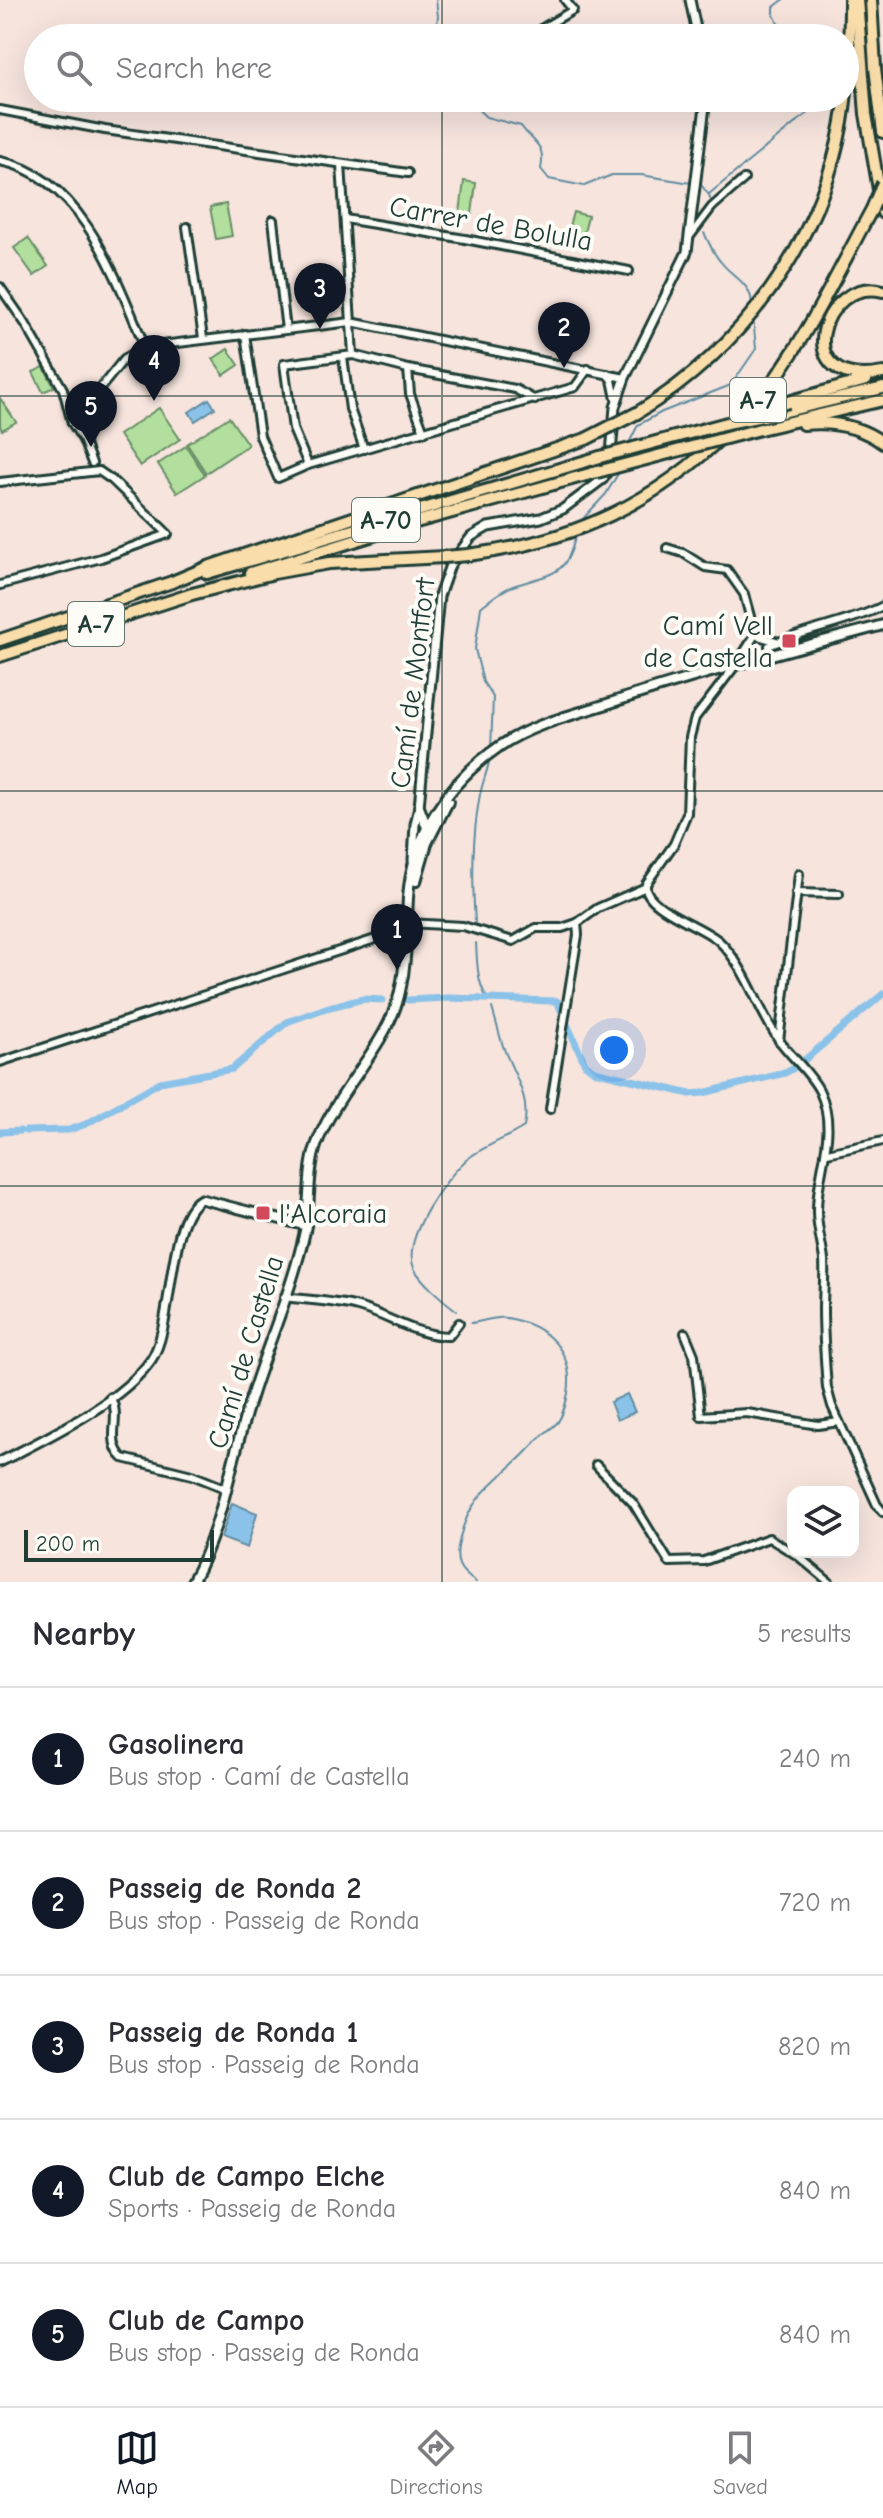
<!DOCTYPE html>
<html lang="en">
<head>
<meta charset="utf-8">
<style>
	:root { --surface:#fff; --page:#f7f7f7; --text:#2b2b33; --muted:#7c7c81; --line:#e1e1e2; --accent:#111827 }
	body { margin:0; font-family:"Comic Neue",sans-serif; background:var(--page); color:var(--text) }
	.controls { position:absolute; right:24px; bottom:24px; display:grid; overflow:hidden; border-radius:16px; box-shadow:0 8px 32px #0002 }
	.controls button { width:72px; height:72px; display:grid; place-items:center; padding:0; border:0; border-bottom:2px solid var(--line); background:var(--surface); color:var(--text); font:40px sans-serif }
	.scale { position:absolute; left:24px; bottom:20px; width:190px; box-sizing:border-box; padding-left:8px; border:4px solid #1f3d34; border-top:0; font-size:22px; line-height:28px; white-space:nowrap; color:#1f3d34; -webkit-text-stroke:6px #fdfcf7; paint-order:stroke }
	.you { position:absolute; left:614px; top:1050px; width:28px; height:28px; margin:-20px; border:6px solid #fff; border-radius:50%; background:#1a73e8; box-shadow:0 0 0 12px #1a73e833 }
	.badge { display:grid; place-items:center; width:52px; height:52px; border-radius:50%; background:var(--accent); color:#fff; font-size:26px; font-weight:700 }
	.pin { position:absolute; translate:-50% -66px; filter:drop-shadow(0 2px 4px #0008) }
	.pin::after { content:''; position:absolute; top:42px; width:28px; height:24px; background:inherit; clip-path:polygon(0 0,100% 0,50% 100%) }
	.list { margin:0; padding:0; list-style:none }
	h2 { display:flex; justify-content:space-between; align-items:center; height:104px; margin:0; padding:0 32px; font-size:34px }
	h2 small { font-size:26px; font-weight:400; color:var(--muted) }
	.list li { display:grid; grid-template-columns:52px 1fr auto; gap:24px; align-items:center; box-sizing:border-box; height:144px; padding:0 32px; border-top:2px solid var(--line) }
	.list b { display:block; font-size:30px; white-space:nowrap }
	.list p { margin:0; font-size:26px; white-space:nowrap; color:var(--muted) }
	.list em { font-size:26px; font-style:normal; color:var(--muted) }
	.icon { flex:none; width:44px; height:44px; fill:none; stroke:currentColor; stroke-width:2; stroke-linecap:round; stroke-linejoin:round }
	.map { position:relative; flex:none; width:883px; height:1582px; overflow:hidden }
	.search { position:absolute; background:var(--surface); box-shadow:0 8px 32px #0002; left:24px; right:24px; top:24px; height:88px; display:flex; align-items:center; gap:20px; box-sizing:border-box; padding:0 28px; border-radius:44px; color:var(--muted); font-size:30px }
	.sheet { height:824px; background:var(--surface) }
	nav { display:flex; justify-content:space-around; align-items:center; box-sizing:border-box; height:112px; border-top:2px solid var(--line); background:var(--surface); font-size:22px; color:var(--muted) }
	nav a { display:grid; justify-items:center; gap:4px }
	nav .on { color:var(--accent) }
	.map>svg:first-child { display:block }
	.green { fill:#b2df9d; stroke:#688e68; stroke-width:2 }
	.water { fill:#8bc2e9; stroke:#608da1; stroke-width:2 }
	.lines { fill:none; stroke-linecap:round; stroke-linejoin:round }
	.stream { stroke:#608da1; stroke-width:2 }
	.canal { stroke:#8bc2e9; stroke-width:7 }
	.minor-casing { stroke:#1f3d34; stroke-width:12 }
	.tertiary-casing { stroke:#1f3d34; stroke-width:13 }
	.secondary-casing { stroke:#1f3d34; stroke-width:14 }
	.motorway-casing { stroke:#1f3d34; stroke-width:16 }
	.minor { stroke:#fdfcf7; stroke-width:6 }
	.tertiary { stroke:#fdfcf7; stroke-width:7 }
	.secondary { stroke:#fdfcf7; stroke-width:8 }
	.motorway { stroke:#f9ddab; stroke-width:10 }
	.motorway-bridge-casing { stroke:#1f3d34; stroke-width:16; stroke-linecap:butt }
	.motorway-bridge { stroke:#f9ddab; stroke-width:10 }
	.grid { fill:none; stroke:#1f3d34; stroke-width:2; stroke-opacity:0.55 }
	.poi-dot { fill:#d1495b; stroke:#fdfcf7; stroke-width:3 }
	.labels { text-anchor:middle; stroke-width:8; stroke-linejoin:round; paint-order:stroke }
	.shield { fill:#fdfcf7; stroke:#62766e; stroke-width:2 }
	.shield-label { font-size:26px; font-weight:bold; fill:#1f3d34 }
	.street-label { font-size:28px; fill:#1f3d34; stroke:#fdfcf7 }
	.poi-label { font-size:28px; fill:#1f3d34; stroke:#fdfcf7; text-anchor:end }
</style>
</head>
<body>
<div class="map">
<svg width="883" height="1582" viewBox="0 0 883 1582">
	<rect width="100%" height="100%" fill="#f6e4dd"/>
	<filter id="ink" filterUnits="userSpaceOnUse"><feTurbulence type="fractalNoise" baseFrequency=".0125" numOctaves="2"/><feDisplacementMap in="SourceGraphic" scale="16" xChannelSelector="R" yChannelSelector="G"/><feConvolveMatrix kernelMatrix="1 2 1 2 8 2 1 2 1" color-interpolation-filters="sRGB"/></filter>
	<g filter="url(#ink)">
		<!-- green -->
		<g class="green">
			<path d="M464 181 476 183 472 214 460 213Z"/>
			<path d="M226 204 232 236 216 239 210 207Z"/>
			<path d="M573 212 588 216 581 245 565 241Z"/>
			<path d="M28 238 48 266 34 276 14 248Z"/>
			<path d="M228 349 239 365 224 375 213 359Z"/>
			<path d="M44 367 54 387 43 392 33 372Z"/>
			<path d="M0 398 16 422 2 430 0 426Z"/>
			<path d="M159 408 180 439 140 466 119 435Z"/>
			<path d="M229 417 248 445 206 473 187 444Z"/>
			<path d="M186 446 205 475 177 493 158 464Z"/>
		</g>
		<!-- water -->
		<g class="water">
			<path d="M209 399 215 408 195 421 189 412Z"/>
			<path d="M627 1394 635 1412 617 1420 610 1402Z"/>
			<path d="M232 1503 257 1513 247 1548 221 1538Z"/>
		</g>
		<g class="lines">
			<!-- stream -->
			<g class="stream">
				<path d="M783 0 774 7V15L785 38"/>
				<path d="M435 38 438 16 436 0"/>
				<path d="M466 98 486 117 521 126C534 144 546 144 541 169L549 179 584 186 612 175H641L691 183"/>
				<path d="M702 186 708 194"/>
				<path d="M710 199 709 194 826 98"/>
				<path d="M704 233C709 242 713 253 720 261 733 278 752 283 752 306"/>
				<path d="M629 443 638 425 662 412 731 385 756 349 753 317"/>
				<path d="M579 523 606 494 619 472"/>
				<path d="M491 750 493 697 483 682 475 649 481 607C491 599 501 590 513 586 551 573 567 578 576 533"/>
				<path d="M475 922C472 881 472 841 479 800 481 785 488 771 490 757"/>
				<path d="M476 943C477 961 477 981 486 996"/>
				<path d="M457 1311C445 1302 421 1282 414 1268 401 1239 448 1173 470 1157 487 1145 507 1138 524 1127 531 1095 513 1075 503 1046 499 1034 496 1021 492 1008"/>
				<path d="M471 1323C484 1322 493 1316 507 1318 546 1325 575 1351 568 1393 566 1403 564 1413 558 1422 554 1426 549 1430 544 1434 535 1442 527 1452 518 1460 489 1487 468 1499 459 1542 454 1562 459 1571 476 1582"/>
			</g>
			<!-- canal -->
			<g class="canal">
				<path d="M408 1000 448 998 557 1001 564 1017"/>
				<path d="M566 1022 585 1064 594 1071 690 1094 703 1093 785 1073 796 1067"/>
				<path d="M802 1062 883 994"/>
				<path d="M26 1131 69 1130 86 1124 160 1082 232 1069 287 1022 326 1008 363 999 382 1000"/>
				<path d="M0 1132 20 1131"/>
			</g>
			<defs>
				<g id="minor">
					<path d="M526 38 573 10 565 0"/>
					<path d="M0 110 105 130 408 173"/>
					<path d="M0 161C81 176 117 279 145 347"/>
					<path d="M341 164 353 355"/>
					<path d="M345 219 465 239 629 271"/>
					<path d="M273 220 286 330"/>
					<path d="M187 227 203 338"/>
					<path d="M690 236 712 207 744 179"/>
					<path d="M0 287 25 323 63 389 72 423 83 440 92 463"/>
					<path d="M245 334 260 436 278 478 308 465 575 387 588 369"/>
					<path d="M343 357 350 409 364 449"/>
					<path d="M408 369 410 394 424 432"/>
					<path d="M607 374 612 380 616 399"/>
					<path d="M72 423 124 359 145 347 351 322 625 378"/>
					<path d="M308 465 293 429 284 364 353 355 408 369 515 389 535 400"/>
					<path d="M0 482 99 471 112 480 168 534 101 558 0 585"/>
					<path d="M667 548 683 553 705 567 727 570 744 594 755 635 738 662 695 718 690 737 687 813 674 844 646 884C642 907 703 926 719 941 747 968 757 1009 779 1040 791 1057 811 1073 820 1092 839 1133 816 1172 817 1212 817 1228 822 1244 824 1260 825 1276 823 1293 823 1309 823 1335 825 1361 827 1388L832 1406 877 1505 883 1512"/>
					<path d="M755 635 779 642"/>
					<path d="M769 646C806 629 847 624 883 606"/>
					<path d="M796 893 839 894"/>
					<path d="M407 923 463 926 513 941 536 928H562L577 923 598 908 646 887"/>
					<path d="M779 1041 799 874"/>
					<path d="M0 1062 406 929"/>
					<path d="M550 1109 578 935 577 923"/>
					<path d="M827 1153 883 1141"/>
					<path d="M284 1297C307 1300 331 1301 354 1306 387 1314 415 1336 449 1336L459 1323"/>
					<path d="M685 1333 694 1355 701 1416 747 1413 818 1425 839 1422"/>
					<path d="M110 1397C123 1417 104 1440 123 1458L192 1475 227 1489"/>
					<path d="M596 1465 633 1503 669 1562 704 1561 769 1538 798 1556 829 1582"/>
				</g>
				<g id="tertiary">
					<path d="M690 0 698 38"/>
					<path d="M413 860 415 824 419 807 439 596 450 565 471 537 488 527 541 518 563 509 603 479 610 465 615 407 625 378 687 252 706 98"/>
					<path d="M0 1462C46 1438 121 1403 151 1360 174 1328 167 1217 201 1199L306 1226"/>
				</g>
				<g id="secondary">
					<path d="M419 807 428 830"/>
					<path d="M416 881 427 843 448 802"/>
					<path d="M192 1582C224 1524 231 1457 252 1394 269 1340 293 1287 305 1231 311 1203 307 1173 316 1146 334 1095 381 1052 397 1003 407 970 406 932 408 898 412 835 449 781 500 746 531 725 569 716 604 705 696 674 790 650 883 625"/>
				</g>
				<g id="motorway">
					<path d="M857 0 866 114 883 213"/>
					<path d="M871 0 875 68 883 132"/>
					<path d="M883 291C822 275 786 391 883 373"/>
					<path d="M788 402 866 380"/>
					<path d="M637 413C742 349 820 244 842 122 849 81 850 41 850 0"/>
					<path d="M778 413 883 388"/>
					<path d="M803 424C832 421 859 425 883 443"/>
					<path d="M760 429 883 400"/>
					<path d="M468 555C572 542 657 503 731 428 745 414 760 400 772 383 811 329 840 268 872 209"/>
					<path d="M207 573 600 457"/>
					<path d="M250 573 416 522 597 472"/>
					<path d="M0 640 172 582 208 567 586 439"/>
					<path d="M0 656 192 594 274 573 329 563 444 557"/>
				</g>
			</defs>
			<!-- minor casing -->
			<use href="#minor" class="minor-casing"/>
			<!-- tertiary casing -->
			<use href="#tertiary" class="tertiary-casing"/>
			<!-- secondary casing -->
			<use href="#secondary" class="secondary-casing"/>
			<!-- motorway casing -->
			<use href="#motorway" class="motorway-casing"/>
			<!-- minor -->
			<use href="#minor" class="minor"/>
			<!-- tertiary -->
			<use href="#tertiary" class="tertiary"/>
			<!-- secondary -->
			<use href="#secondary" class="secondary"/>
			<!-- motorway -->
			<use href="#motorway" class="motorway"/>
			<defs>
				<g id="motorway-bridge">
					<path d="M872 209 883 183"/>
					<path d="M763 410 788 402"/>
					<path d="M586 439 637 413"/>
					<path d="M600 457 727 423 778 413"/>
					<path d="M597 472 760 429"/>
					<path d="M444 557 468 555"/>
				</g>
			</defs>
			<!-- motorway-bridge casing -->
			<use href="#motorway-bridge" class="motorway-bridge-casing"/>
			<!-- motorway-bridge -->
			<use href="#motorway-bridge" class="motorway-bridge"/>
		</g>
	</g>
	<!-- grid -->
	<path class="grid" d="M442 0V38M442 98V1582M0 396H883M0 791H883M0 1186H883"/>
	<!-- markers -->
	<g class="poi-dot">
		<rect x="781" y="633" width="16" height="16" rx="4"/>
		<rect x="255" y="1205" width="16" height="16" rx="4"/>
	</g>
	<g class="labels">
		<!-- shield labels -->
		<g class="shield">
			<rect x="730" y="378" width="56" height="44" rx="6"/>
			<rect x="352" y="498" width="68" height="44" rx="6"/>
			<rect x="68" y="602" width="56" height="44" rx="6"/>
		</g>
		<g class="shield-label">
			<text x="758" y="409">A-7</text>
			<text x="386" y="529">A-70</text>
			<text x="96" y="633">A-7</text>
		</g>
		<!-- street labels -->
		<g class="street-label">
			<text transform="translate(491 223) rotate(10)" y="10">Carrer de Bolulla</text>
			<text transform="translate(412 683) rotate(-83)" y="10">Camí de Montfort</text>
			<text transform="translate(245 1352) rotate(-73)" y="10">Camí de Castella</text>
		</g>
		<!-- poi labels -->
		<g class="poi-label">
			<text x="773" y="635">Camí Vell<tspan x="773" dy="32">de Castella</tspan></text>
			<text x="279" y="1223" text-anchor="start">l'Alcoraia</text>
		</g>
	</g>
</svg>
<div class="controls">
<button><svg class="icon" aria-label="layers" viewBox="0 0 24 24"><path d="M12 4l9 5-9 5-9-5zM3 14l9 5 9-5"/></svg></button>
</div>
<div class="scale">200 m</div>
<div class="you"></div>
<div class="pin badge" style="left:397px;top:970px">1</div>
<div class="pin badge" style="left:564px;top:368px">2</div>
<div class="pin badge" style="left:320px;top:329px">3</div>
<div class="pin badge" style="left:154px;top:401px">4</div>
<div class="pin badge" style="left:91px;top:447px">5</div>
<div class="search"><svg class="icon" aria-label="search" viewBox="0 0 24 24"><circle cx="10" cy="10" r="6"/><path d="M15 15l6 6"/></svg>Search here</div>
</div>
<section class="sheet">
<h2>Nearby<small>5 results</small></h2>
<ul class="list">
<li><span class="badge">1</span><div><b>Gasolinera</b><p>Bus stop · Camí de Castella</p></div><em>240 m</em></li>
<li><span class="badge">2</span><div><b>Passeig de Ronda 2</b><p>Bus stop · Passeig de Ronda</p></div><em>720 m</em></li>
<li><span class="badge">3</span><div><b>Passeig de Ronda 1</b><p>Bus stop · Passeig de Ronda</p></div><em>820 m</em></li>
<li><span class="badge">4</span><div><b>Club de Campo Elche</b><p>Sports · Passeig de Ronda</p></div><em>840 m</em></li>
<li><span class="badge">5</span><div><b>Club de Campo</b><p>Bus stop · Passeig de Ronda</p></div><em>840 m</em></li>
</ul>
</section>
<nav>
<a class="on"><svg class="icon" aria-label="map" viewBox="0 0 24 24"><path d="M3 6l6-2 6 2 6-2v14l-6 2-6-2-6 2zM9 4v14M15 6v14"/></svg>Map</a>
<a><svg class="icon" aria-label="directions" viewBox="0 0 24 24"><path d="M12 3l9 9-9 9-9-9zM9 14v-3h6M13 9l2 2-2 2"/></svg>Directions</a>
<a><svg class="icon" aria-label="saved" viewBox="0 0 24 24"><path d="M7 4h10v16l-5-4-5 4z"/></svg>Saved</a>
</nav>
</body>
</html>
